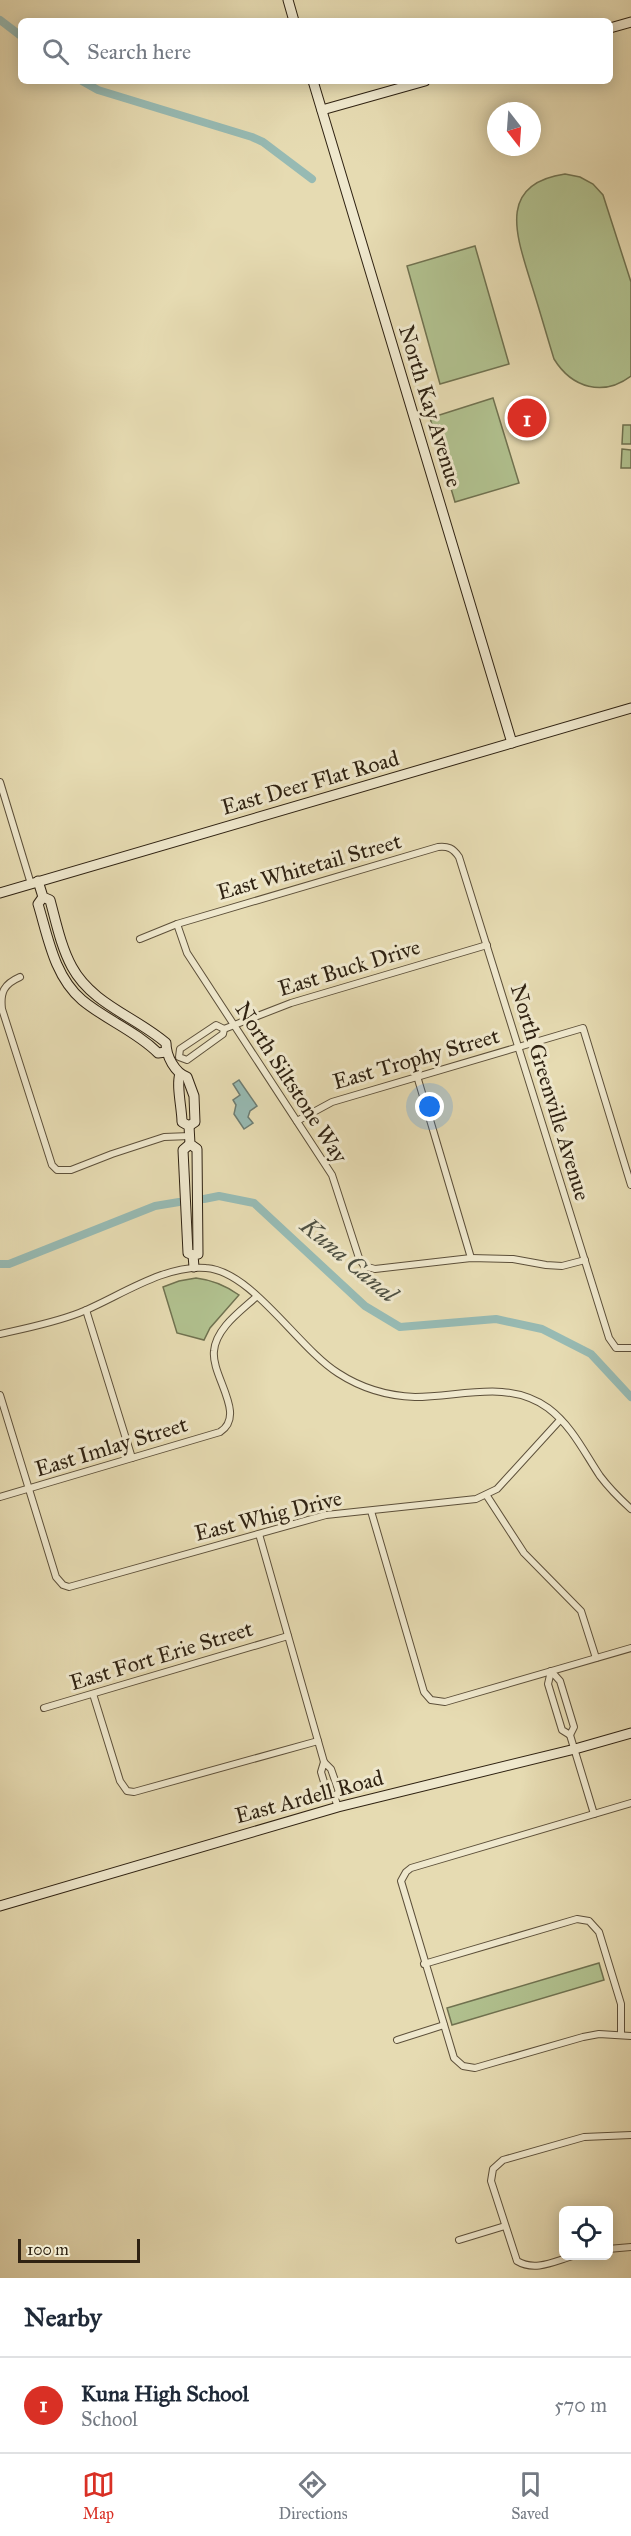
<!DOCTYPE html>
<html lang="en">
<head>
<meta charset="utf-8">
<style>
	:root { --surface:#fff; --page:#f2f2f3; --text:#1f2937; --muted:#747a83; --line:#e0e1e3; --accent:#d93025 }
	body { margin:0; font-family:"IM FELL Great Primer",serif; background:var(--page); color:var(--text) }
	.controls { position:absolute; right:18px; bottom:18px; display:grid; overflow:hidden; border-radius:9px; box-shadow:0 3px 15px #0003 }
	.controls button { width:54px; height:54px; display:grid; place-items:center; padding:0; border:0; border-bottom:2px solid var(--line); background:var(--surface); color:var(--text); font:30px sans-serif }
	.compass { position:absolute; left:487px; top:102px; width:54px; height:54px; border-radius:50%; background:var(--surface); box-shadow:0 3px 15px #0003; rotate:163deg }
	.scale { position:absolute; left:18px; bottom:15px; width:122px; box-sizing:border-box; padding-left:6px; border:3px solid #2f2212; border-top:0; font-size:16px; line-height:21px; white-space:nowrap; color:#2f2212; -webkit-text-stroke:4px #efe8cd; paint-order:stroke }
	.you { position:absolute; left:430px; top:1107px; width:21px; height:21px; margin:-15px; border:4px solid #fff; border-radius:50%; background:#1a73e8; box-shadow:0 0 0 9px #1a73e833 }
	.badge { display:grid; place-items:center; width:39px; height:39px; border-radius:50%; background:var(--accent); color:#fff; font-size:20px; font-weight:700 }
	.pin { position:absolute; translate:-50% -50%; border:3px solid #fff; box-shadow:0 2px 6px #0006 }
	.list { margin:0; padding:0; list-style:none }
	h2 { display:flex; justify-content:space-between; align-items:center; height:78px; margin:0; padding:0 24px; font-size:26px }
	h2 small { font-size:20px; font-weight:400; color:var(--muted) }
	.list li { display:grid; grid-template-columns:39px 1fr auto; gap:18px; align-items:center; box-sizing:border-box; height:96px; padding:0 24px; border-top:2px solid var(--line) }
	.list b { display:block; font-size:22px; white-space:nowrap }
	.list p { margin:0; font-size:20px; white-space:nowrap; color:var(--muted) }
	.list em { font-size:20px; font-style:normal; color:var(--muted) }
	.icon { flex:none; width:33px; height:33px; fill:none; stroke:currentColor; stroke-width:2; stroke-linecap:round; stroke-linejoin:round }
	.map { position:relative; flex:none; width:631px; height:2278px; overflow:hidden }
	.search { position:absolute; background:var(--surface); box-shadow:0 3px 15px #0003; left:18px; right:18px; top:18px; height:66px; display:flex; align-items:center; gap:15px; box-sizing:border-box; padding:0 21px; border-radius:9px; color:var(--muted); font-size:22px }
	.sheet { height:174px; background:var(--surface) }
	nav { display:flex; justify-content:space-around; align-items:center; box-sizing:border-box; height:84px; border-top:2px solid var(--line); background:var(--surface); font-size:16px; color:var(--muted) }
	nav a { display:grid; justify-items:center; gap:3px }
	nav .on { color:var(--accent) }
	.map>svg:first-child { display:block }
	.green { fill:#b1c18f; stroke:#707250; stroke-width:1.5 }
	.water { fill:#97bab3; stroke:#6d7d73; stroke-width:1.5 }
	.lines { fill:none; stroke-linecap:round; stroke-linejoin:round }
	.canal { stroke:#97bab3; stroke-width:8 }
	.street-casing { stroke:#5d503a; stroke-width:8 }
	.secondary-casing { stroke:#2f2212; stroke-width:11 }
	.street { stroke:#efe8cd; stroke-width:6 }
	.secondary { stroke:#efe8cd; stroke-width:9 }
	.labels { text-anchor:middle; stroke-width:6; stroke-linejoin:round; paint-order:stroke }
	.street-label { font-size:22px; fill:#2f2212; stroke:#efe8cd }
	.water-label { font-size:24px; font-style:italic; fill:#4e5042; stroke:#efe8cd }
</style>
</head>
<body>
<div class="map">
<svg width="631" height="2278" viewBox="0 0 631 2278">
	<rect width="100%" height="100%" fill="#e6dbb2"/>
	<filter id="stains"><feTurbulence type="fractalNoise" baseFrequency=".00333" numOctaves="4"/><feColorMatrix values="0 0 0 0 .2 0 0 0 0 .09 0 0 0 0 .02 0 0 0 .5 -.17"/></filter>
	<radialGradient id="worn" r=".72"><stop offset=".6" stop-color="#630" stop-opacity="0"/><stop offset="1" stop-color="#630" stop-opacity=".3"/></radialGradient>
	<!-- green -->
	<g class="green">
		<path d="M565 174 580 177 593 184 603 195 631 282V376C603 397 572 388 554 359 546 333 539 308 531 283 517 237 496 184 565 174Z"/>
		<path d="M475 246 509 364 440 384 407 266Z"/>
		<path d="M493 398 519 483 455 502 430 418Z"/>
		<path d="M623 425H631V444H622Z"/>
		<path d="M622 449 631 450V468H621Z"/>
		<path d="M196 1278C213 1280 225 1285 239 1295L210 1328 204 1340 177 1333 163 1287 179 1281Z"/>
		<path d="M599 1963 604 1980 452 2025 447 2008Z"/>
	</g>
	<!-- water -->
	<path class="water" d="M239 1080 257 1106 250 1111 248 1117 253 1123 244 1129 234 1114 236 1105 233 1100 240 1095 233 1084Z"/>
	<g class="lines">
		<!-- canal -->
		<g class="canal">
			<path d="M0 20 21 36"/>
			<path d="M82 81 98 90 252 137 263 142 312 179"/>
			<path d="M204 1199 219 1196 254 1203 365 1306 400 1327 496 1319 542 1329 591 1354 631 1397"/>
			<path d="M0 1264H9L155 1206 179 1202"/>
		</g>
		<defs>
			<g id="street">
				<path d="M0 782 31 884"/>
				<path d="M177 924 187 953 332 1175 359 1258 364 1266 375 1269 471 1258 513 1259 546 1265 562 1266 585 1260"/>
				<path d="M140 939 177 924 438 847C448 846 453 848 459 857L609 1338 616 1348H631"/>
				<path d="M20 977C4 984 0 992 2 1009L52 1165 57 1170H71L112 1154 164 1137 190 1136"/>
				<path d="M216 1025 224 1029 223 1034 187 1060 179 1057 180 1049Z"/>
				<path d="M224 1029 291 1003 487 945"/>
				<path d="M417 1076 471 1258"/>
				<path d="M297 1121 332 1102 583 1028 631 1185"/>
				<path d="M86 1310 132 1458"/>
				<path d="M0 1334C27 1328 53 1323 79 1313 117 1298 164 1264 206 1268 252 1271 298 1348 338 1373 361 1388 388 1396 415 1397 461 1397 507 1379 548 1408 572 1426 584 1452 600 1476 609 1488 620 1499 631 1509"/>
				<path d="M0 1395 56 1577 63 1585 69 1587 326 1515 476 1499 497 1489 560 1420"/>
				<path d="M487 1496 524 1553 581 1611 596 1658"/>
				<path d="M0 1497 220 1432C247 1415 211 1376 214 1351 216 1328 241 1311 256 1297"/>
				<path d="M371 1511 424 1692 431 1700 445 1702 631 1648"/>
				<path d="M259 1534 324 1762"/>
				<path d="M551 1671 560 1681 574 1727 570 1735 562 1730 548 1684Z"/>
				<path d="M93 1694 120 1781 127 1791 134 1792 318 1741"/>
				<path d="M44 1708 288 1636"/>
				<path d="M570 1735 594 1814"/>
				<path d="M334 1796 328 1795 321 1772 324 1762 331 1769 339 1792 334 1796 338 1807"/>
				<path d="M631 1803 411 1868 406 1872 401 1881 454 2058 463 2066 475 2068 583 2037 599 2034 631 2036"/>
				<path d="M424 1964 577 1919 589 1921 599 1932 621 2004V2034"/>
				<path d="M397 2040 444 2025"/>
				<path d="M459 2240 505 2226"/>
				<path d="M608 2249 631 2247"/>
				<path d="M573 2256C555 2261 535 2272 517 2261L491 2181 493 2169 503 2160 584 2137 631 2135"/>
			</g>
			<g id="secondary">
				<path d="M288 0 294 21"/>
				<path d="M610 28 631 22"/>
				<path d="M313 81 512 743"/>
				<path d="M322 110 425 81"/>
				<path d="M38 881 43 897 50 900C56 922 61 947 72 967 92 1004 136 1017 166 1043 166 1056 175 1073 187 1077L194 1096 195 1122 189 1126"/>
				<path d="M0 893 631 708"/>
				<path d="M43 897 38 904C48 937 54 976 82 1000 106 1020 136 1031 158 1053L166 1052"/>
				<path d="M180 1074C176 1085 182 1109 182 1122L189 1126 190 1144 197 1149 198 1254 193 1255 194 1267"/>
				<path d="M190 1144 183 1150 188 1253 193 1255"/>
				<path d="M0 1906 338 1807 575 1749 631 1733"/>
			</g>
		</defs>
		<!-- street casing -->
		<use href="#street" class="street-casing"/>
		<!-- secondary casing -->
		<use href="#secondary" class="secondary-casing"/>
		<!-- street -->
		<use href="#street" class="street"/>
		<!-- secondary -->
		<use href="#secondary" class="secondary"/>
	</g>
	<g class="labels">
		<!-- street labels -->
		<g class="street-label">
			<text transform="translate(431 406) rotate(73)" y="8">North Kay Avenue</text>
			<text transform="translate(310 782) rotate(-16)" y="8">East Deer Flat Road</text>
			<text transform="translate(309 866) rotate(-16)" y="8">East Whitetail Street</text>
			<text transform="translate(349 967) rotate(-17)" y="8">East Buck Drive</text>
			<text transform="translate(416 1058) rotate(-16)" y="8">East Trophy Street</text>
			<text transform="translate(292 1082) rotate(57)" y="8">North Siltstone Way</text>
			<text transform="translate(551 1092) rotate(73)" y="8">North Greenville Avenue</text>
			<text transform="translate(111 1446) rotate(-17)" y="8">East Imlay Street</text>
			<text transform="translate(268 1515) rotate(-14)" y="8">East Whig Drive</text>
			<text transform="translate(161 1655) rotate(-17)" y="8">East Fort Erie Street</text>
			<text transform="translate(309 1796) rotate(-15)" y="8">East Ardell Road</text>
		</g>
		<!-- water labels -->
		<g class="water-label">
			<text transform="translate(349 1260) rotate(40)" y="8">Kuna Canal</text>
		</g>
	</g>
	<rect width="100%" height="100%" filter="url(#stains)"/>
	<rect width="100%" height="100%" fill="url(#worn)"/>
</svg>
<div class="controls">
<button><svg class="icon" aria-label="locate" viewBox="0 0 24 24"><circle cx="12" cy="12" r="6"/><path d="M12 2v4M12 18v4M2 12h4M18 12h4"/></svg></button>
</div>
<svg class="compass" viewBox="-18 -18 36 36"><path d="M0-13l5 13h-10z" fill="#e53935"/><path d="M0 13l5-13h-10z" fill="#747a83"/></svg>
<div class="scale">100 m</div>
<div class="you"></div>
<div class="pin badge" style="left:527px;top:418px">1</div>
<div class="search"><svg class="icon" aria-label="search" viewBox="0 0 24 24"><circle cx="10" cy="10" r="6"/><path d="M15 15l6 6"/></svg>Search here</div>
</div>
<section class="sheet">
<h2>Nearby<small></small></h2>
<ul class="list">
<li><span class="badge">1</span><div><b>Kuna High School</b><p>School</p></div><em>570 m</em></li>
</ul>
</section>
<nav>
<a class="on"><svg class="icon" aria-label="map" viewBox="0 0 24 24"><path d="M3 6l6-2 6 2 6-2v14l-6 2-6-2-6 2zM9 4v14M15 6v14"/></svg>Map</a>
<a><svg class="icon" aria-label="directions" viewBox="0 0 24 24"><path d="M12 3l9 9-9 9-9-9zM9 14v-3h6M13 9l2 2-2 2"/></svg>Directions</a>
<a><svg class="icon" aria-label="saved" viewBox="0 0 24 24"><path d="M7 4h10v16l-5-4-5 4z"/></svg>Saved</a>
</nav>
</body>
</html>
